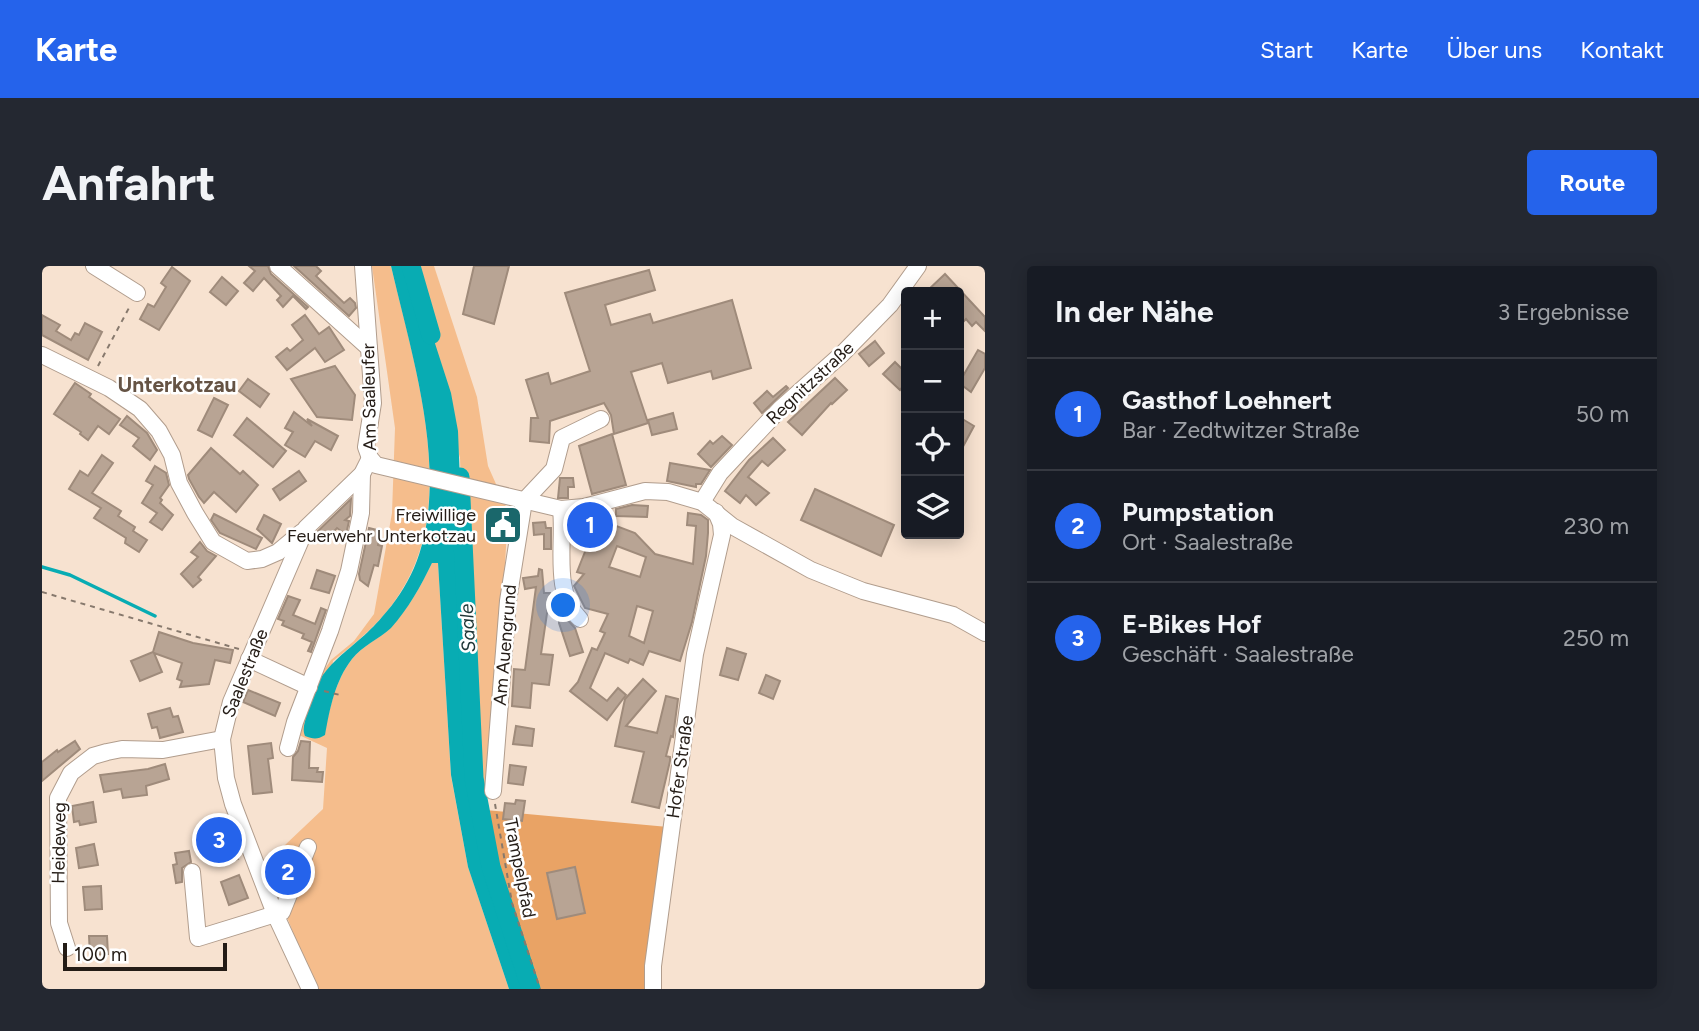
<!DOCTYPE html>
<html lang="de">
<head>
<meta charset="utf-8">
<style>
	:root { --surface:#171b24; --page:#242831; --text:#f1f3f6; --muted:#9ea1a6; --line:#363941; --accent:#2563eb }
	body { margin:0; font-family:Figtree,sans-serif; background:var(--page); color:var(--text) }
	.controls { position:absolute; right:21px; top:21px; display:grid; overflow:hidden; border-radius:7px; box-shadow:0 4px 18px #0003 }
	.controls button { width:63px; height:63px; display:grid; place-items:center; padding:0; border:0; border-bottom:2px solid var(--line); background:var(--surface); color:var(--text); font:35px sans-serif }
	.scale { position:absolute; left:21px; bottom:18px; width:164px; box-sizing:border-box; padding-left:7px; border:4px solid #241c16; border-top:0; font-size:19px; line-height:24px; white-space:nowrap; color:#241c16; -webkit-text-stroke:5px #fff; paint-order:stroke }
	.you { position:absolute; left:522px; top:340px; width:24px; height:24px; margin:-18px; border:5px solid #fff; border-radius:50%; background:#1a73e8; box-shadow:0 0 0 10px #1a73e833 }
	.badge { display:grid; place-items:center; width:46px; height:46px; border-radius:50%; background:var(--accent); color:#fff; font-size:23px; font-weight:700 }
	.pin { position:absolute; translate:-50% -50%; border:4px solid #fff; box-shadow:0 2px 7px #0006 }
	.list { margin:0; padding:0; list-style:none }
	h2 { display:flex; justify-content:space-between; align-items:center; height:91px; margin:0; padding:0 28px; font-size:30px }
	h2 small { font-size:23px; font-weight:400; color:var(--muted) }
	.list li { display:grid; grid-template-columns:46px 1fr auto; gap:21px; align-items:center; box-sizing:border-box; height:112px; padding:0 28px; border-top:2px solid var(--line) }
	.list b { display:block; font-size:26px; white-space:nowrap }
	.list p { margin:0; font-size:23px; white-space:nowrap; color:var(--muted) }
	.list em { font-size:23px; font-style:normal; color:var(--muted) }
	.icon { flex:none; width:38px; height:38px; fill:none; stroke:currentColor; stroke-width:2; stroke-linecap:round; stroke-linejoin:round }
	.map { position:relative; flex:none; width:943px; height:723px; overflow:hidden; border-radius:7px }
	header { display:flex; align-items:center; gap:42px; box-sizing:border-box; height:98px; padding:0 35px; background:var(--accent); color:#fff }
	header strong { font-size:33px }
	nav { display:flex; gap:38px; margin-inline-start:auto; font-size:24px }
	.intro { display:flex; align-items:center; justify-content:space-between; box-sizing:border-box; height:168px; padding:0 42px }
	h1 { margin:0; font-size:49px }
	.button { padding:18px 32px; border-radius:7px; background:var(--accent); color:#fff; font-size:24px; font-weight:700 }
	main { display:flex; gap:42px; padding:0 42px }
	aside { flex:1; background:var(--surface); border-radius:7px; box-shadow:0 4px 18px #0003 }
	.map>svg:first-child { display:block }
	.green { fill:#f5bd8c }
	.forest { fill:#e9a365 }
	.water { fill:#08acb3 }
	.lines { fill:none; stroke-linecap:round; stroke-linejoin:round }
	.stream { stroke:#08acb3; stroke-width:3.5 }
	.river { stroke:#08acb3; stroke-width:19 }
	.building { fill:#b8a494; stroke:#9f8b7b; stroke-width:2; fill-rule:evenodd }
	.minor-casing { stroke:#b19d8d; stroke-width:18 }
	.path { stroke:#87796d; stroke-width:2; stroke-dasharray:5 5; stroke-linecap:butt }
	.minor { stroke:#fff; stroke-width:16 }
	.labels { text-anchor:middle; stroke-width:5; stroke-linejoin:round; paint-order:stroke }
	.street-label { font-size:18px; fill:#241c16; stroke:#fff }
	.poi-label { font-size:18px; fill:#241c16; stroke:#fff; text-anchor:end }
	.water-label { font-size:19px; font-style:italic; fill:#1e3536; stroke:#fff }
	.quarter-label { font-size:21px; font-weight:bold; fill:#655344; stroke:#fff }
</style>
</head>
<body>
<header>
<strong>Karte</strong>
<nav><a>Start</a><a>Karte</a><a>Über uns</a><a>Kontakt</a></nav>
</header>
<div class="intro"><h1>Anfahrt</h1><a class="button">Route</a></div>
<main>
<div class="map">
<svg width="943" height="723" viewBox="0 0 943 723">
	<rect width="100%" height="100%" fill="#f7e2d0"/>
	<!-- green -->
	<g class="green">
		<path d="M330 0H349C372 98 418 236 358 327 341 355 316 375 291 395L282 469C288 442 293 415 310 393 320 380 337 373 348 362 366 343 379 320 390 297H396L409 510 426 601 467 723H273L224 597 281 543 285 482 257 469 275 414 289 394 312 375 332 348 350 247 353 162Z"/>
		<path d="M368 0H392L435 131 446 200 466 245 457 407 443 544 465 653C448 601 435 552 429 497L418 192Z"/>
	</g>
	<!-- forest -->
	<path class="forest" d="M443 544 626 561 607 723H491L465 653Z"/>
	<!-- water -->
	<path class="water" d="M349 0H368L409 127 416 165 429 497C438 578 463 647 491 723H467L426 601 409 509 396 297H390C379 320 366 343 349 362 337 373 320 380 310 393 293 415 288 442 283 469 275 474 271 473 263 470 260 463 263 457 264 450 275 395 309 388 340 351 353 337 364 320 372 302 410 212 370 91 349 0Z"/>
	<g class="lines">
		<!-- stream -->
		<path class="stream" d="M0 301 28 309 113 350"/>
		<!-- river -->
		<g class="river">
			<path d="M369 0 389 69"/>
			<path d="M418 211 432 512 449 601 489 723"/>
		</g>
	</g>
	<!-- building -->
	<g class="building">
		<path d="M207 0H226L229 8 266 41 264 43 251 30 241 41 235 34 239 30 222 12 211 25 202 17 213 5Z"/>
		<path d="M252 0H274L279 5 274 10 302 37 308 32 313 37 314 42 307 50Z"/>
		<path d="M432 0H467L452 58 421 48Z"/>
		<path d="M130 1 148 15 117 64 98 53 106 38 112 41 124 21 119 17Z"/>
		<path d="M607 4 613 24 563 39 569 59 608 48 611 57 690 34 709 102 671 113 669 105 626 117 620 97 589 106 606 157 572 168 569 149 562 137 508 155 507 177 488 175 489 152H496L484 114 506 107 509 118 548 105 523 27Z"/>
		<path d="M903 8 943 51V65L934 56 930 60 924 53 917 60V26H884Z"/>
		<path d="M180 11 196 25 184 39 168 26Z"/>
		<path d="M0 49 18 59 14 65 29 74 33 67 37 69 43 57 60 66 46 94 0 69Z"/>
		<path d="M263 49 277 68 287 61 302 84 283 96 273 82 245 104 234 91 245 82 248 85 261 74 250 59Z"/>
		<path d="M833 75 842 87 827 100 817 88Z"/>
		<path d="M936 84 943 88V102L929 126 917 117Z"/>
		<path d="M853 96 864 107V117L858 124 841 108Z"/>
		<path d="M293 100 313 129 310 154 275 151 249 113Z"/>
		<path d="M793 112 805 124 790 138 789 137 760 169 746 156Z"/>
		<path d="M206 113 227 128 218 141 197 125Z"/>
		<path d="M33 117 49 128 47 131 78 153 67 168 56 160 46 174 38 168 39 166 12 148Z"/>
		<path d="M744 120 746 122 720 147 712 137 725 125 731 131Z"/>
		<path d="M172 132 186 139 170 171 156 164Z"/>
		<path d="M252 146 270 160 265 153 296 170 289 184 273 175 263 191 243 179 251 166 243 162Z"/>
		<path d="M631 147 635 163 610 169 606 154Z"/>
		<path d="M85 150 105 167 115 184 108 194 91 180 97 172 78 159Z"/>
		<path d="M917 151 932 160 917 188Z"/>
		<path d="M205 152 244 185 231 201 192 169Z"/>
		<path d="M570 168 584 219 550 228 537 180Z"/>
		<path d="M680 170 690 179 669 201 656 188 668 175 671 178Z"/>
		<path d="M731 172 743 184 726 200 720 195 706 211 727 227 714 239 704 229 698 237 683 225 707 194Z"/>
		<path d="M169 182 198 208 201 205 216 219 194 246 172 226 162 237 157 231 147 213 146 209Z"/>
		<path d="M60 189 71 197 50 227 79 245 76 250 93 261 91 265 105 274 97 286 83 277 84 272 52 252 59 242 27 223 38 205 46 210Z"/>
		<path d="M628 197 668 204 659 218H654V221L625 215Z"/>
		<path d="M113 200 124 207 127 219 118 232 120 234 118 237 131 249 120 264 108 256 115 247 100 237 111 219 104 215Z"/>
		<path d="M257 205 264 215 238 234 231 223Z"/>
		<path d="M518 212H531L532 221H526V232H516Z"/>
		<path d="M773 223 852 259 839 290 759 254Z"/>
		<path d="M309 233 308 250 303 254 307 255 304 269 295 262 282 276 273 268Z"/>
		<path d="M590 239 606 240 605 251 574 250V243Z"/>
		<path d="M646 247 659 249 666 254V267L664 290 650 356 638 395 607 385 601 399 588 393 586 397 563 387 548 422 565 435 576 422 584 429 565 454 528 425 536 416 550 382 555 384 563 367 558 365 566 348 543 342 532 320 542 308 535 306 556 253 593 267 613 288 651 298 654 260 645 259ZM575 280 604 291 598 311 567 301ZM595 340 611 345 602 377 587 370Z"/>
		<path d="M172 248 220 272 214 283 178 267 169 254Z"/>
		<path d="M222 249 239 258 230 277 215 263Z"/>
		<path d="M503 256 504 262H509V283H502V268L492 269 491 257Z"/>
		<path d="M327 262 339 265 336 279 340 280 336 300 332 299 326 320 318 314 317 308Z"/>
		<path d="M158 276 165 285 174 290 156 311 159 314 151 321 139 308 156 291 149 286Z"/>
		<path d="M497 303 500 304 502 327H508L499 388 511 389 507 419 490 417 488 442 470 440 472 403 483 404 494 321 483 323 481 312 496 310Z"/>
		<path d="M275 304 293 310 287 327 269 322Z"/>
		<path d="M246 330 258 334 251 349 273 358 279 342 284 344 269 386 266 385 270 376 260 372 262 368 240 359 242 355 236 353Z"/>
		<path d="M523 351 533 362 541 386 528 390 517 357V353Z"/>
		<path d="M117 366 151 377 191 384 188 397 173 394 167 418 138 421 140 415 135 413 140 397 112 387 120 406 98 415 89 395 111 386Z"/>
		<path d="M685 382 704 388 696 414 678 409Z"/>
		<path d="M724 409 738 415 731 433 717 427Z"/>
		<path d="M601 413 614 425 584 460 615 467 624 430 636 433 631 471 629 470 624 490 628 491V495L617 542 590 536 602 486 573 480 583 433Z"/>
		<path d="M206 424 238 437 233 450 201 436Z"/>
		<path d="M128 442 131 451 136 450 141 466 118 472 115 461 110 462 106 448Z"/>
		<path d="M474 460 492 463 490 480 471 478Z"/>
		<path d="M33 475 38 483 0 515V496L15 484 16 486Z"/>
		<path d="M259 475 268 476 267 502H276L275 506H281L280 516 250 514 251 491 256 485Z"/>
		<path d="M229 477 231 492 226 493 230 526 211 528 206 480Z"/>
		<path d="M123 498 127 513 104 520 105 529 81 532 79 523 62 526 58 509 106 503Z"/>
		<path d="M468 499 484 501 481 519 466 517Z"/>
		<path d="M474 534 483 535 480 555 461 553 463 537 473 538Z"/>
		<path d="M51 536 54 556 38 559 37 555 32 556 30 540Z"/>
		<path d="M179 556 187 584 192 582 196 593 184 597 180 586 184 585 173 588 166 564 170 563 169 559Z"/>
		<path d="M52 578 56 599 37 602 34 582Z"/>
		<path d="M147 585 149 596 140 602V616L134 617 131 599 135 598 133 587Z"/>
		<path d="M533 601 543 647 515 653 505 607Z"/>
		<path d="M197 609 206 632 187 639 179 616Z"/>
		<path d="M59 620 60 643 43 644 41 621Z"/>
		<path d="M47 670H65L66 688 48 689Z"/>
	</g>
	<g class="lines">
		<defs>
			<g id="minor">
				<path d="M52 0 95 27"/>
				<path d="M236 0 327 82"/>
				<path d="M321 0 331 137 324 181 328 192 334 199 519 243 542 241 603 225 626 226 660 236 690 260 769 304 821 325 911 349 943 367"/>
				<path d="M0 89 67 122 98 143 117 165 130 189 137 217 153 247 171 276 205 295 220 293 236 286 260 266"/>
				<path d="M660 236 678 207 738 143 801 87 848 39 876 0"/>
				<path d="M519 243C523 277 510 327 538 353"/>
				<path d="M207 393 267 421"/>
				<path d="M246 482 253 456 288 365 307 305 319 247 320 208"/>
				<path d="M451 525 466 335 482 235 512 203 520 172 559 153"/>
				<path d="M150 606 156 672 240 646 266 581"/>
				<path d="M25 682 17 657 16 532 29 507 51 490 65 486 80 483 121 484 180 473"/>
				<path d="M268 723 233 648 191 538 184 512 180 473 189 436 264 262 320 208 328 192"/>
				<path d="M611 723V700L653 388 680 269 679 258 674 246"/>
			</g>
		</defs>
		<!-- minor casing -->
		<use href="#minor" class="minor-casing"/>
		<!-- path -->
		<g class="path">
			<path d="M56 100 88 40"/>
			<path d="M0 326 197 383"/>
			<path d="M282 425 298 429"/>
			<path d="M453 538 470 637 498 723"/>
		</g>
		<!-- minor -->
		<use href="#minor" class="minor"/>
	</g>
	<!-- icons -->
	<defs>
		<symbol id="civic-square" viewBox="-11 -11 22 22"><rect x="-9" y="-9" width="18" height="18" rx="4" fill="#1a676b" stroke="#fff"/><path d="M-.6-6.5H3V-4.5H.6V-3L4-1V1h2V6H-6V1h2V-1L-.6-3ZM-1.2 2.5V6h2.4V2.5Z" fill="#fff"/></symbol>
	</defs>
	<g fill-rule="evenodd">
		<use href="#civic-square" x="439" y="237" width="44" height="44"/>
	</g>
	<g class="labels">
		<!-- street labels -->
		<g class="street-label">
			<text transform="translate(768 117) rotate(-43)" y="6">Regnitzstraße</text>
			<text transform="translate(327 131) rotate(-91)" y="6">Am Saaleufer</text>
			<text transform="translate(463 379) rotate(-85)" y="6">Am Auengrund</text>
			<text transform="translate(203 407) rotate(-68)" y="6">Saalestraße</text>
			<text transform="translate(638 501) rotate(-82)" y="6">Hofer Straße</text>
			<text transform="translate(17 577) rotate(-89)" y="6">Heideweg</text>
			<text transform="translate(478 602) rotate(79)" y="6">Trampelpfad</text>
		</g>
		<!-- poi labels -->
		<g class="poi-label">
			<text x="434" y="255">Freiwillige<tspan x="434" dy="21">Feuerwehr Unterkotzau</tspan></text>
		</g>
		<!-- water labels -->
		<g class="water-label">
			<text transform="translate(425 362) rotate(-93)" y="7">Saale</text>
		</g>
		<!-- quarter labels -->
		<g class="quarter-label">
			<text x="135" y="126">Unterkotzau</text>
		</g>
	</g>
</svg>
<div class="controls">
<button>+</button>
<button>−</button>
<button><svg class="icon" aria-label="locate" viewBox="0 0 24 24"><circle cx="12" cy="12" r="6"/><path d="M12 2v4M12 18v4M2 12h4M18 12h4"/></svg></button>
<button><svg class="icon" aria-label="layers" viewBox="0 0 24 24"><path d="M12 4l9 5-9 5-9-5zM3 14l9 5 9-5"/></svg></button>
</div>
<div class="scale">100 m</div>
<div class="you"></div>
<div class="pin badge" style="left:548px;top:259px">1</div>
<div class="pin badge" style="left:246px;top:606px">2</div>
<div class="pin badge" style="left:177px;top:574px">3</div>
</div>
<aside>
<h2>In der Nähe<small>3 Ergebnisse</small></h2>
<ul class="list">
<li><span class="badge">1</span><div><b>Gasthof Loehnert</b><p>Bar · Zedtwitzer Straße</p></div><em>50 m</em></li>
<li><span class="badge">2</span><div><b>Pumpstation</b><p>Ort · Saalestraße</p></div><em>230 m</em></li>
<li><span class="badge">3</span><div><b>E-Bikes Hof</b><p>Geschäft · Saalestraße</p></div><em>250 m</em></li>
</ul>
</aside>
</main>
</body>
</html>
